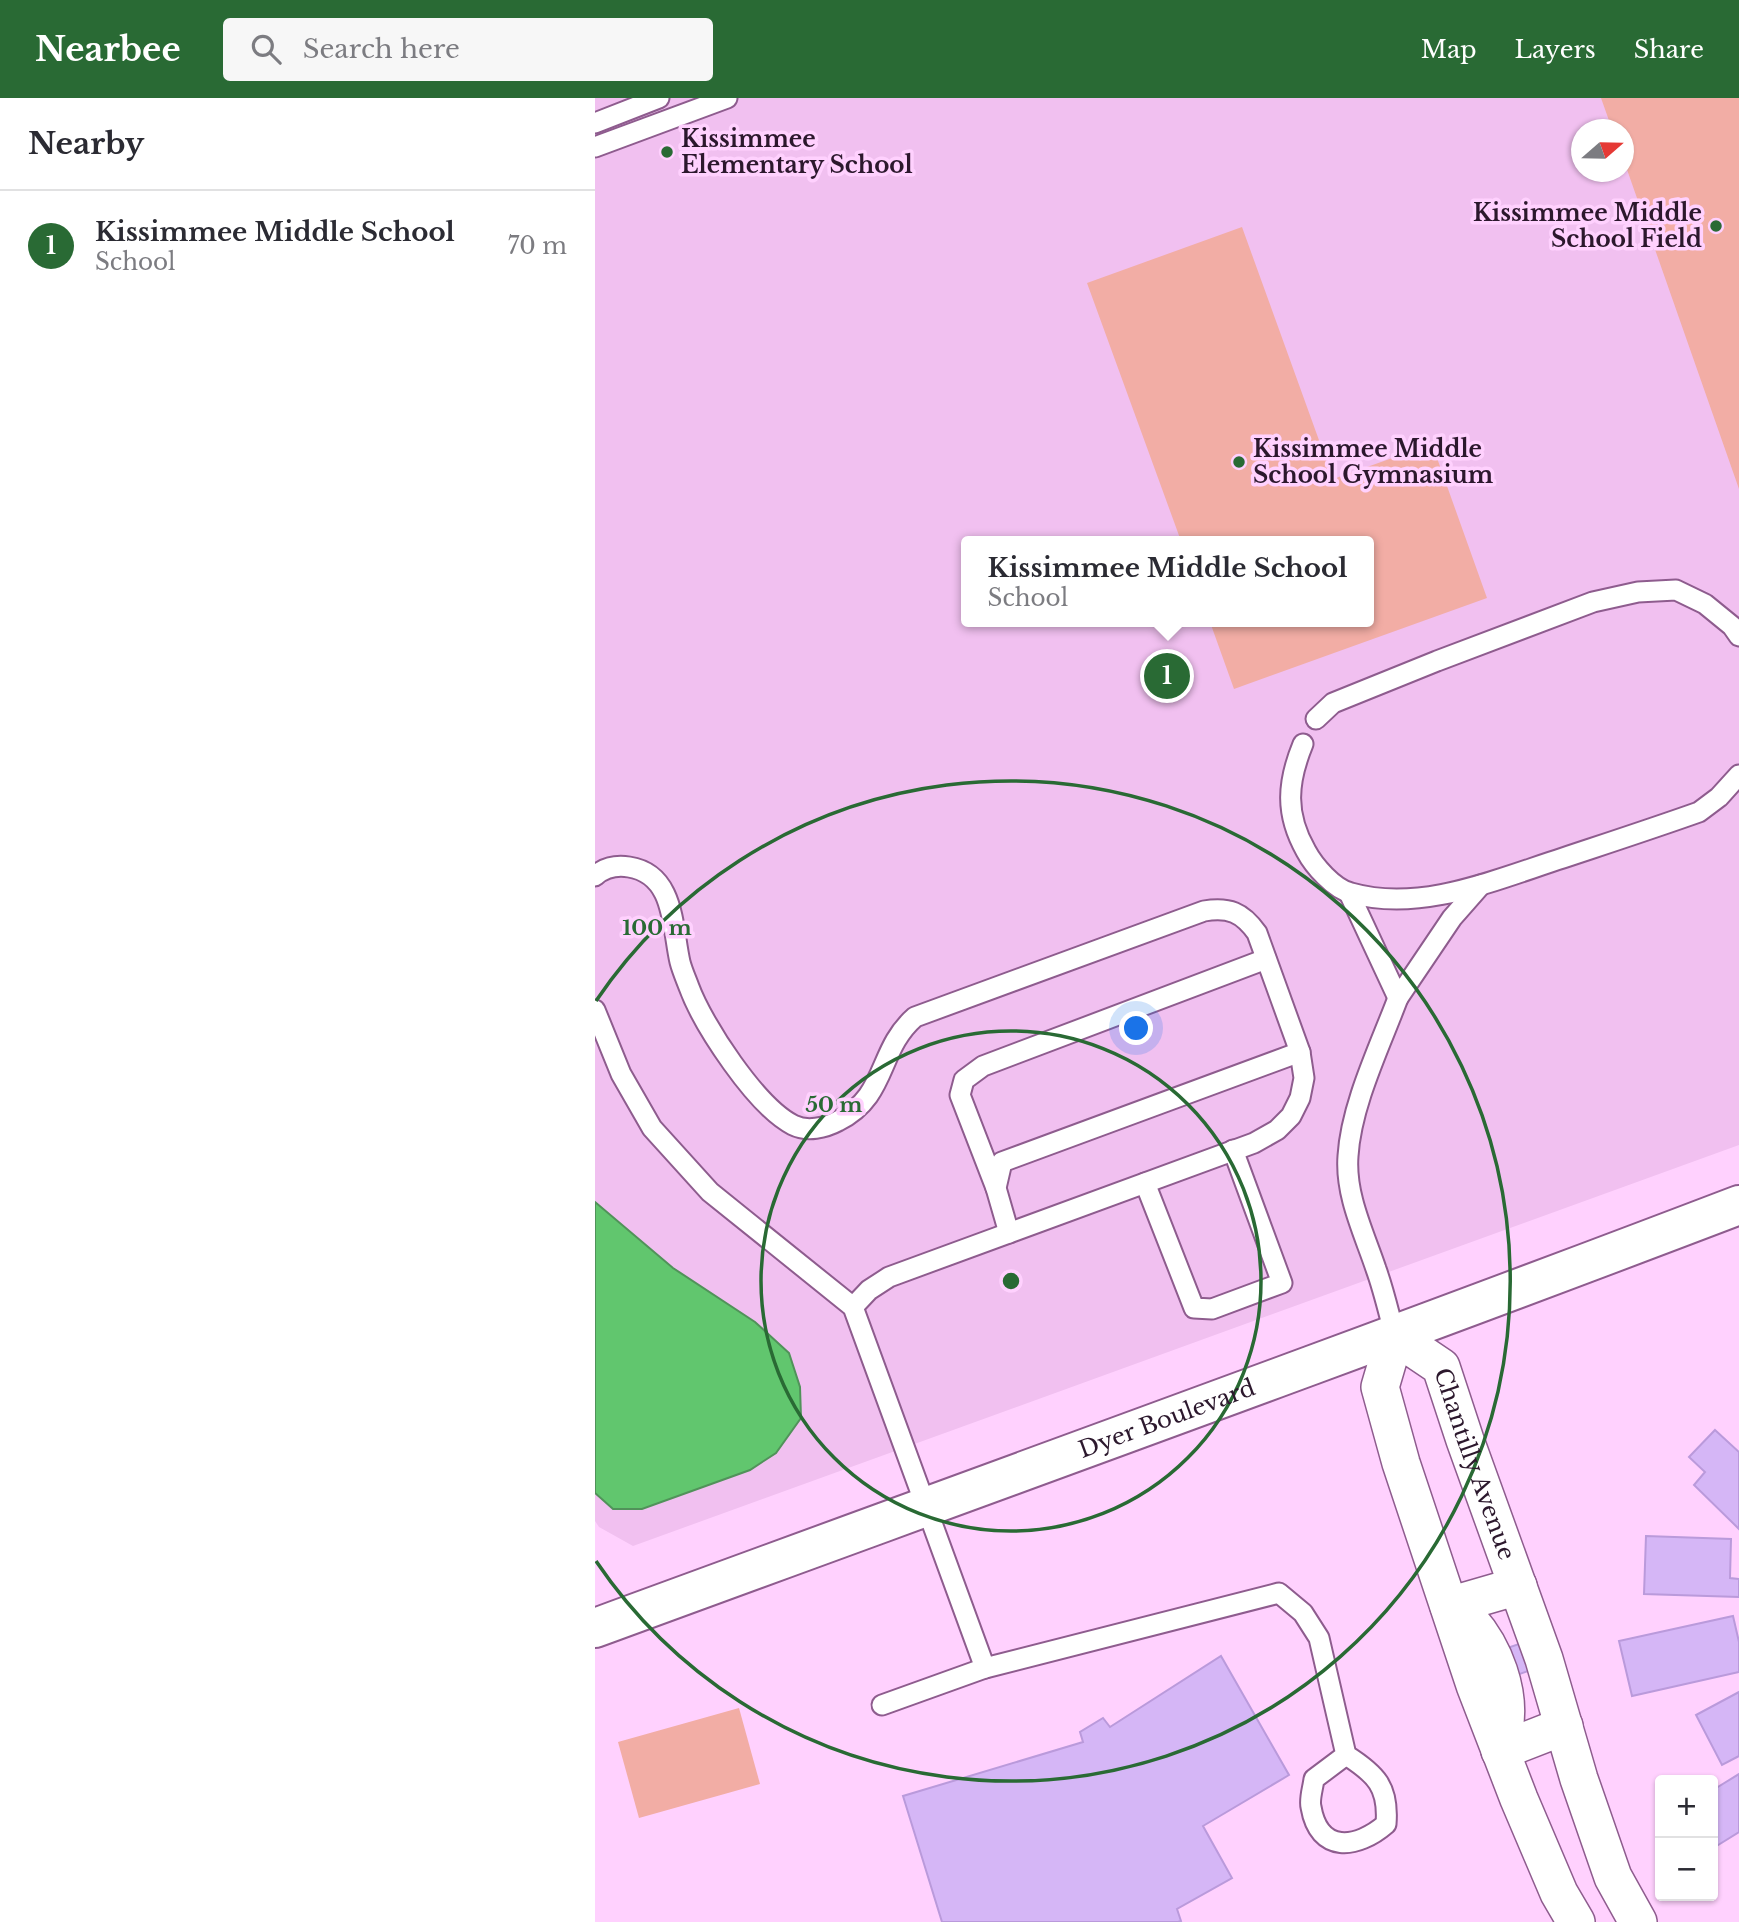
<!DOCTYPE html>
<html lang="en">
<head>
<meta charset="utf-8">
<style>
	:root { --surface:#fff; --page:#f7f7f7; --text:#2b2b33; --muted:#7c7c81; --line:#e1e1e2; --accent:#296a34 }
	body { margin:0; font-family:"Libre Baskerville",serif; background:var(--page); color:var(--text) }
	.controls { position:absolute; right:21px; bottom:21px; display:grid; overflow:hidden; border-radius:7px; box-shadow:0 2px 5px #0004 }
	.controls button { width:63px; height:63px; display:grid; place-items:center; padding:0; border:0; border-bottom:2px solid var(--line); background:var(--surface); color:var(--text); font:35px sans-serif }
	.compass { position:absolute; left:976px; top:21px; width:63px; height:63px; border-radius:50%; background:var(--surface); box-shadow:0 2px 5px #0004; rotate:70deg }
	.you { position:absolute; left:542px; top:931px; width:24px; height:24px; margin:-18px; border:5px solid #fff; border-radius:50%; background:#1a73e8; box-shadow:0 0 0 10px #1a73e833 }
	.badge { display:grid; place-items:center; width:46px; height:46px; border-radius:50%; background:var(--accent); color:#fff; font-size:23px; font-weight:700 }
	.pin { position:absolute; translate:-50% -50%; border:4px solid #fff; box-shadow:0 2px 7px #0006 }
	.popup { position:absolute; left:366px; top:438px; width:413px; height:91px; box-sizing:border-box; display:grid; place-content:center; border-radius:7px; background:var(--surface); filter:drop-shadow(0 2px 5px #0005); font-size:23px; white-space:nowrap; color:var(--muted) }
	.popup b { font-size:26px; color:var(--text) }
	.popup::after { content:''; position:absolute; left:50%; top:100%; margin-left:-14px; border:14px solid transparent; border-top-color:var(--surface) }
	.list { margin:0; padding:0; list-style:none }
	h2 { display:flex; justify-content:space-between; align-items:center; height:91px; margin:0; padding:0 28px; font-size:30px }
	h2 small { font-size:23px; font-weight:400; color:var(--muted) }
	.list li { display:grid; grid-template-columns:46px 1fr auto; gap:21px; align-items:center; box-sizing:border-box; height:112px; padding:0 28px; border-top:2px solid var(--line) }
	.list b { display:block; font-size:26px; white-space:nowrap }
	.list p { margin:0; font-size:23px; white-space:nowrap; color:var(--muted) }
	.list em { font-size:23px; font-style:normal; color:var(--muted) }
	.icon { flex:none; width:38px; height:38px; fill:none; stroke:currentColor; stroke-width:2; stroke-linecap:round; stroke-linejoin:round }
	.map { position:relative; flex:none; width:1144px; height:1824px; overflow:hidden }
	header { display:flex; align-items:center; gap:42px; box-sizing:border-box; height:98px; padding:0 35px; background:var(--accent); color:#fff }
	header strong { font-size:33px }
	nav { display:flex; gap:38px; margin-inline-start:auto; font-size:24px }
	.search { width:490px; height:63px; background:var(--page); display:flex; align-items:center; gap:18px; box-sizing:border-box; padding:0 24px; border-radius:7px; color:var(--muted); font-size:26px }
	main { display:flex }
	aside { flex:1; background:var(--surface) }
	.map>svg:first-child { display:block }
	.built { fill:#f1c0f0; fill-rule:evenodd }
	.green { fill:#f2ada5 }
	.water { fill:#61c66e; stroke:#51925a; stroke-width:2 }
	.building { fill:#d5b6f6; stroke:#ba9adb; stroke-width:2 }
	.lines { fill:none; stroke-linecap:round; stroke-linejoin:round }
	.service-casing { stroke:#8e5c8e; stroke-width:23 }
	.minor-casing { stroke:#8e5c8e; stroke-width:40 }
	.secondary-casing { stroke:#8e5c8e; stroke-width:42 }
	.service { stroke:#fff; stroke-width:19 }
	.minor { stroke:#fff; stroke-width:37 }
	.secondary { stroke:#fff; stroke-width:38 }
	.ring { fill:none; stroke:#296a34; stroke-width:3.5 }
	.poi-dot { fill:#296a34; stroke:#ffd1fe; stroke-width:2.5 }
	.labels { text-anchor:middle; stroke-width:7; stroke-linejoin:round; paint-order:stroke }
	.poi-label { font-size:23px; font-weight:bold; fill:#2c182d; stroke:#ffd1fe; text-anchor:start }
	.street-label { font-size:23px; fill:#2c182d; stroke:#ffd1fe }
	.centre { fill:#296a34; stroke:#ffd1fe; stroke-width:3.5 }
	.ring-label { font-size:21px; text-anchor:middle; font-weight:bold; fill:#296a34; stroke:#ffd1fe; stroke-width:7; stroke-linejoin:round; paint-order:stroke }
</style>
</head>
<body>
<header>
<strong>Nearbee</strong>
<div class="search"><svg class="icon" aria-label="search" viewBox="0 0 24 24"><circle cx="10" cy="10" r="6"/><path d="M15 15l6 6"/></svg>Search here</div>
<nav><a>Map</a><a>Layers</a><a>Share</a></nav>
</header>
<main>
<aside>
<h2>Nearby<small></small></h2>
<ul class="list">
<li><span class="badge">1</span><div><b>Kissimmee Middle School</b><p>School</p></div><em>70 m</em></li>
</ul>
</aside>
<div class="map">
<svg width="1144" height="1824" viewBox="0 0 1144 1824">
	<rect width="100%" height="100%" fill="#ffd1fe"/>
	<!-- built -->
	<path class="built" d="M0 0H1144V1047L38 1448 4 1429 0 1423ZM986 32H1028V74H986ZM371 443H773V524H371Z"/>
	<!-- green -->
	<g class="green">
		<path d="M1006 0H1144V391L1029 63 1028 32 1017 31Z"/>
		<path d="M647 129 738 381 837 346 892 500 639 591 615 524H773V443H586L492 185Z"/>
		<path d="M144 1610 165 1686 44 1720 23 1644Z"/>
	</g>
	<!-- water -->
	<path class="water" d="M0 1104 78 1170 160 1224 194 1255 205 1289 206 1320 181 1355 155 1372 47 1411H18L0 1395Z"/>
	<!-- building -->
	<g class="building">
		<path d="M1120 1332 1144 1354V1431L1099 1387 1110 1374 1094 1359Z"/>
		<path d="M1051 1438 1136 1441 1135 1480 1144 1481V1499L1049 1496Z"/>
		<path d="M1138 1518 1144 1544V1574L1037 1598 1024 1543Z"/>
		<path d="M930 1544 939 1571 913 1580 903 1553Z"/>
		<path d="M626 1558 694 1677 608 1728 637 1780 582 1811 586 1823 583 1824H347L308 1698 488 1644 485 1634 508 1620 515 1629Z"/>
		<path d="M1144 1594V1658L1127 1667 1101 1617Z"/>
		<path d="M1144 1676V1734L1120 1749 1118 1746V1692Z"/>
	</g>
	<g class="lines">
		<defs>
			<g id="service">
				<path d="M0 25 64 0"/>
				<path d="M0 49 132 0"/>
				<path d="M721 621 738 605 842 563 998 504 1043 494 1081 492 1110 506 1137 528 1144 538"/>
				<path d="M708 646C692 685 690 716 711 753 719 768 739 791 756 795 826 815 902 781 968 760 1013 745 1059 730 1104 714L1124 699 1144 677"/>
				<path d="M0 778C10 769 21 767 34 769 80 776 77 829 85 864 87 872 91 881 94 889 108 927 161 1008 198 1027 212 1034 230 1030 243 1023 293 998 282 952 320 919L609 813C634 809 647 814 662 835L705 954 709 980 705 1000 696 1018 682 1032 659 1045 294 1179 274 1192 258 1209"/>
				<path d="M754 795 803 900 857 820 886 787"/>
				<path d="M0 912 26 976 57 1030 115 1094 258 1209 390 1570 684 1495 708 1515 724 1540 751 1657C781 1676 794 1689 791 1726 762 1751 724 1756 716 1709 714 1701 718 1690 719 1681L751 1657"/>
				<path d="M550 1085 599 1210 617 1211 687 1185 638 1052"/>
				<path d="M401 1090 365 997 369 982 388 968 671 861"/>
				<path d="M414 1135 401 1090 407 1064 705 954"/>
				<path d="M800 1238C794 1216 789 1193 781 1171 769 1135 750 1097 753 1058 756 1007 785 948 803 900"/>
				<path d="M287 1607 390 1570"/>
			</g>
			<g id="minor">
				<path d="M854 1508 923 1488"/>
				<path d="M875 1523C899 1550 916 1594 909 1631"/>
				<path d="M905 1653 969 1628"/>
				<path id="s1" d="M981 1824 964 1795 924 1701 880 1587 806 1365 785 1289 800 1238 846 1269 870 1342 949 1561 984 1681 1018 1779 1043 1824"/>
			</g>
			<g id="secondary">
				<path id="s2" d="M0 1530C381 1390 764 1252 1144 1107"/>
			</g>
		</defs>
		<!-- service casing -->
		<use href="#service" class="service-casing"/>
		<!-- minor casing -->
		<use href="#minor" class="minor-casing"/>
		<!-- secondary casing -->
		<use href="#secondary" class="secondary-casing"/>
		<!-- service -->
		<use href="#service" class="service"/>
		<!-- minor -->
		<use href="#minor" class="minor"/>
		<!-- secondary -->
		<use href="#secondary" class="secondary"/>
	</g>
	<!-- distance rings -->
	<g class="ring">
		<circle cx="416" cy="1183" r="250"/>
		<path d="M1 903A500 500 0 1 1 1 1463"/>
	</g>
	<!-- markers -->
	<g class="poi-dot">
		<circle cx="72" cy="54" r="7"/>
		<circle cx="1121" cy="128" r="7"/>
		<circle cx="644" cy="364" r="7"/>
	</g>
	<g class="labels">
		<!-- poi labels -->
		<g class="poi-label">
			<text x="86" y="49">Kissimmee<tspan x="86" dy="26">Elementary School</tspan></text>
			<text x="1107" y="123" text-anchor="end">Kissimmee Middle<tspan x="1107" dy="26">School Field</tspan></text>
			<text x="658" y="359">Kissimmee Middle<tspan x="658" dy="26">School Gymnasium</tspan></text>
		</g>
		<!-- street labels -->
		<g class="street-label">
			<text dy="8" stroke="none"><textPath href="#s2" startOffset="609">Dyer Boulevard</textPath></text>
			<text dy="8" stroke="none"><textPath href="#s1" startOffset="782">Chantilly Avenue</textPath></text>
		</g>
	</g>
	<circle cx="416" cy="1183" r="10" class="centre"/>
	<g class="ring-label">
		<text x="62" y="837">100 m</text>
		<text x="239" y="1014">50 m</text>
	</g>
</svg>
<div class="controls">
<button>+</button>
<button>−</button>
</div>
<svg class="compass" viewBox="-18 -18 36 36"><path d="M0-13l5 13h-10z" fill="#e53935"/><path d="M0 13l5-13h-10z" fill="#7c7c81"/></svg>
<div class="you"></div>
<div class="pin badge" style="left:572px;top:578px">1</div>
<div class="popup"><b>Kissimmee Middle School</b>School</div>
</div>
</main>
</body>
</html>
